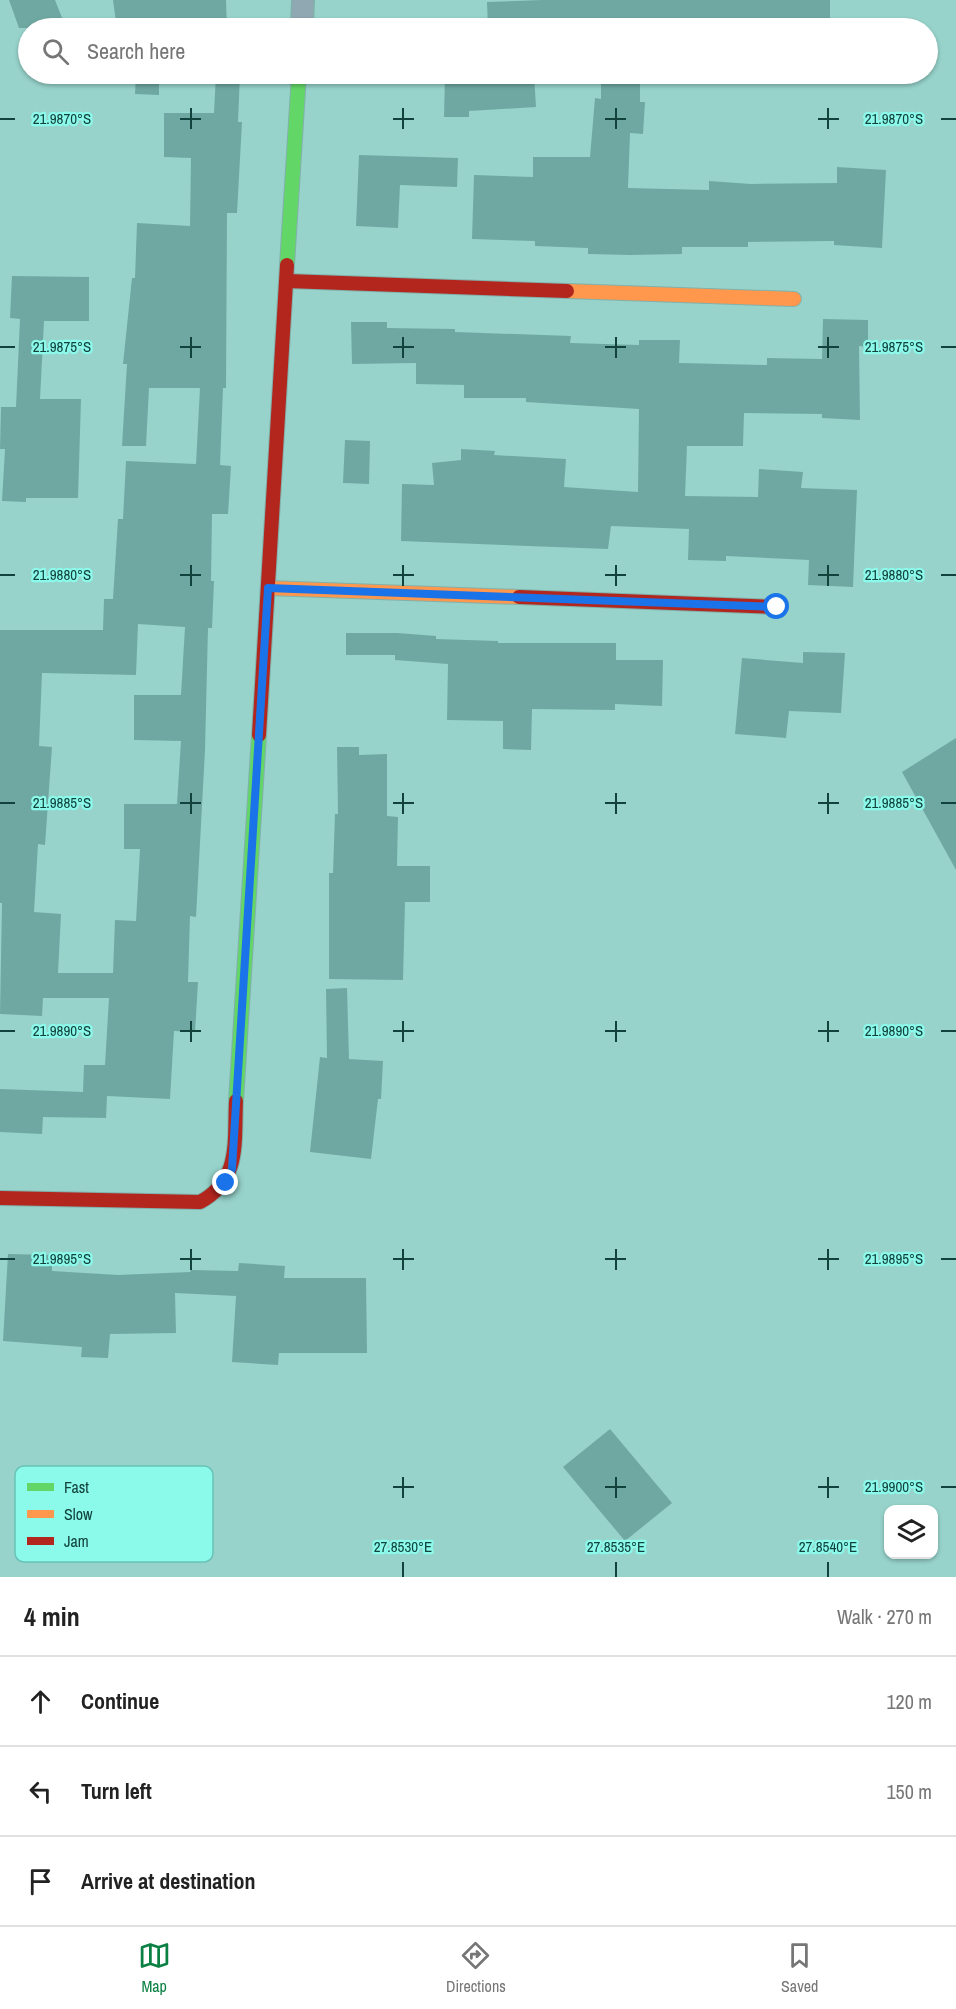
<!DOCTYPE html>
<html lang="en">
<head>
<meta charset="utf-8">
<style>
	:root { --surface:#fff; --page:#f6f6f6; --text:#222; --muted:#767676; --line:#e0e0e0; --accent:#0b8043 }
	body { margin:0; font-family:"Archivo Narrow",sans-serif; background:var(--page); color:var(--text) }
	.controls { position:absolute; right:18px; bottom:18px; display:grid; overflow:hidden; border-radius:12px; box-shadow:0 2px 4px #0004 }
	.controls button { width:54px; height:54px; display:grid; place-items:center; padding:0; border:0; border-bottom:2px solid var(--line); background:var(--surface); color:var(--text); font:30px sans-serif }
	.stop { position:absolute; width:18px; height:18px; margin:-14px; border:4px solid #1a73e8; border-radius:50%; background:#fff }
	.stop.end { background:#1a73e8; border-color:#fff; box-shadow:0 2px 6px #0008 }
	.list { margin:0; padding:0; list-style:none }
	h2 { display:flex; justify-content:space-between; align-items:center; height:78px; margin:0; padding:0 24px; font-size:26px }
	h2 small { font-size:20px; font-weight:400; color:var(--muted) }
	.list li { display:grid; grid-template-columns:39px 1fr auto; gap:18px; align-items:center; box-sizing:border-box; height:90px; padding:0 24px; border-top:2px solid var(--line) }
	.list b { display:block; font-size:22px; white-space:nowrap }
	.list em { font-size:20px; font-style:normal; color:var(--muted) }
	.icon { flex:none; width:33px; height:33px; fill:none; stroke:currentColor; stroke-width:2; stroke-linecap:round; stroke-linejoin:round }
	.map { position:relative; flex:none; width:956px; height:1577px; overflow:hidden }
	.search { position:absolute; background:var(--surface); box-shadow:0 2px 4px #0004; left:18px; right:18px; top:18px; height:66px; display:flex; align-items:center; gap:15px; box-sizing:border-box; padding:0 21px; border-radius:33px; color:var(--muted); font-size:22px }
	.sheet { height:348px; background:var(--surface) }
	nav { display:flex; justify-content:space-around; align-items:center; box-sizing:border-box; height:84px; border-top:2px solid var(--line); background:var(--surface); font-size:16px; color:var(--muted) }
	nav a { display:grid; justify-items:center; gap:3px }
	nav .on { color:var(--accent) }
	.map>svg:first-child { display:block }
	.building { fill:#6fa8a2; fill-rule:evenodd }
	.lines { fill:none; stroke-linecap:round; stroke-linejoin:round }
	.street-casing { stroke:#81b1ab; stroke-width:24 }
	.fast-casing { stroke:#81b1ab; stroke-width:16 }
	.slow-casing { stroke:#81b1ab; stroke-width:16 }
	.jam-casing { stroke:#81b1ab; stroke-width:16 }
	.street { stroke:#90a8b2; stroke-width:21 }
	.fast { stroke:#63d668; stroke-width:14 }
	.slow { stroke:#ff974d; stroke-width:14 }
	.jam { stroke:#b3261e; stroke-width:14 }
	.route { stroke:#1a73e8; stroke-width:8 }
	.ticks { fill:none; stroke:#11423c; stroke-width:2 }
	.key { fill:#8cfaeb; stroke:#67c3b6; stroke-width:1.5 }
	.key-label { font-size:16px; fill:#11423c }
	.ticks-label { font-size:15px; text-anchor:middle; fill:#11423c; stroke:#8cfaeb; stroke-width:4.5; stroke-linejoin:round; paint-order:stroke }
</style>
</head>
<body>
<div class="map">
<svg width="956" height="1577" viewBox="0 0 956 1577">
	<rect width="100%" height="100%" fill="#97d3cb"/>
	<!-- building -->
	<g class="building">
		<path d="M9 0H55L66 28H19Z"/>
		<path d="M113 0H226L227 28H135L134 20 116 22Z"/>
		<path d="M542 0H830V28H779V25L690 21 651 23V28H488L487 2Z"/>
		<path d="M136 74H159V95L135 94Z"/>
		<path d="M216 74H240L238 122H242L237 213H227L226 388H223L220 465 231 466 228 514H212L211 581H214L212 628H208L205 750 196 917 190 916 188 982H198L195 1032 174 1031 170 1099 107 1096 106 1118 43 1117 42 1134 0 1132V1089L83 1092 84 1065H105L109 998H43L42 1016 0 1014 2 903H0V630H103L104 599H113L118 519H123L126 461 196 464 200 388H149L146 446H122L127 364H123L132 278H135L137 223 190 226 191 158 164 157V113H214ZM138 624 185 627 181 695H134V740L181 741 177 804H124V849H140L136 921 115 920 113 973H58L61 914 34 912 38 844 45 845 52 747 39 746 42 673 136 675Z"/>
		<path d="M445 74H534L536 107 469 111V117H444Z"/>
		<path d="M601 74H640V102H645L643 134 630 133 628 188 709 190V181L751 184 837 183V167L886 170 882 248 834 245V241L748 242V247H682V254L630 255 588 254V248L535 246V241L472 239 474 175 533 177V157H590L595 98 601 99Z"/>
		<path d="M359 155 458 158 457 187 400 185 398 228 356 226Z"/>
		<path d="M12 276 89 277V321H44L40 399H81L78 498H26V502L2 501 5 449H0L1 407H16L20 319 10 318Z"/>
		<path d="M823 319 868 320V347L859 346 860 420 822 418V414L744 413 743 446H687L685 496 758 497 759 469 803 472 801 488 857 490 853 587 808 585 809 560 726 556V561L688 560 689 529 611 526 608 549 401 541 402 484 434 485 432 463 461 460V449L495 451 494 455 566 459 564 487 638 492 639 409 526 402V398H464V385L416 384V363L352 364 351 322H387V328L455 329V332L571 336 570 343 639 345V340H680L679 363 767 365V358L822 359Z"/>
		<path d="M345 440 370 441 369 484 343 483Z"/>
		<path d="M346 633H397L436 636V639L498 641V643H616V660H663L662 706 615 704V710L532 709 531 750 503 749V721L447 720 448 664 395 660V655H346Z"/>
		<path d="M803 652 845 653 841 713 789 711 786 738 735 734 742 658 803 663Z"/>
		<path d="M956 738V870L902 772Z"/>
		<path d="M337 747H359V755L387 754V816L398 817 397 866H430V902H405L403 980 329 979V873H333L335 814H338Z"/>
		<path d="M347 988 349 1059 383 1061 381 1099H378L371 1159 310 1152 320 1057 327 1058 326 989Z"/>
		<path d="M8 1254 52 1255V1271L118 1275 190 1272 191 1270 238 1271 239 1263 285 1266 284 1278H366L367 1353H279L278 1365 232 1362 236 1296 175 1293 176 1333 110 1334 108 1358 81 1357 82 1347 3 1341Z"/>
		<path d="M610 1429 672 1503 625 1541 563 1467Z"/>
	</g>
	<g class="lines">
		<defs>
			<path id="street" d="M302 28 303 0"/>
			<g id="fast">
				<path d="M287 265 299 74"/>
				<path d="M236 1101 259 735"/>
			</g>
			<g id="slow">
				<path d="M567 291 794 299"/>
				<path d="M268 588 519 597"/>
			</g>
			<g id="jam">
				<path d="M287 281 567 291"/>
				<path d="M519 597 777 607"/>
				<path d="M259 735 287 265"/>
				<path d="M0 1198 200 1202C241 1180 234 1142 236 1101"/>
			</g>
		</defs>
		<!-- street casing -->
		<use href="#street" class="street-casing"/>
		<!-- fast casing -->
		<use href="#fast" class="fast-casing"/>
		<!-- slow casing -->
		<use href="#slow" class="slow-casing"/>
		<!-- jam casing -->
		<use href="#jam" class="jam-casing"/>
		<!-- street -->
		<use href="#street" class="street"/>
		<!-- fast -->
		<use href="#fast" class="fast"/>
		<!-- slow -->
		<use href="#slow" class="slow"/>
		<!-- jam -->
		<use href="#jam" class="jam"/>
	</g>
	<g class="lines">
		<!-- route -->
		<path class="route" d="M226 1183 232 1169 268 588 777 607"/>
	</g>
	<!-- ticks -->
	<path class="ticks" d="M191 108V129M403 108V129M616 108V129M828 108V129M0 119H15M180 119H201M393 119H414M605 119H626M818 119H839M941 119H956M191 337V358M403 337V358M616 337V358M828 337V358M0 347H15M180 347H201M393 347H414M605 347H626M818 347H839M941 347H956M191 565V586M403 565V586M616 565V586M828 565V586M0 575H15M180 575H201M393 575H414M605 575H626M818 575H839M941 575H956M191 793V814M403 793V814M616 793V814M828 793V814M0 803H15M180 803H201M393 803H414M605 803H626M818 803H839M941 803H956M191 1021V1042M403 1021V1042M616 1021V1042M828 1021V1042M0 1031H15M180 1031H201M393 1031H414M605 1031H626M818 1031H839M941 1031H956M191 1249V1270M403 1249V1270M616 1249V1270M828 1249V1270M0 1259H15M180 1259H201M393 1259H414M605 1259H626M818 1259H839M941 1259H956M403 1477V1498M616 1477V1498M828 1477V1498M393 1487H414M605 1487H626M818 1487H839M941 1487H956M403 1562V1577M616 1562V1577M828 1562V1577"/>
	<!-- legend -->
	<rect x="15" y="1466" width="198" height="96" rx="9" class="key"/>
	<rect x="27" y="1483" width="27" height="8" fill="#63d668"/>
	<rect x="27" y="1510" width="27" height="8" fill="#ff974d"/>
	<rect x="27" y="1537" width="27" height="8" fill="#b3261e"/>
	<g class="key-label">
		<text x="64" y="1493">Fast</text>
		<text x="64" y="1520">Slow</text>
		<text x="64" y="1547">Jam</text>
	</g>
	<g class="ticks-label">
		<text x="62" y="124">21.9870°S</text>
		<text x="894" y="124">21.9870°S</text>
		<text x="62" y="352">21.9875°S</text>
		<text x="894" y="352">21.9875°S</text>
		<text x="62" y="580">21.9880°S</text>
		<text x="894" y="580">21.9880°S</text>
		<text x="62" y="808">21.9885°S</text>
		<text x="894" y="808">21.9885°S</text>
		<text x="62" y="1036">21.9890°S</text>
		<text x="894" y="1036">21.9890°S</text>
		<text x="62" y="1264">21.9895°S</text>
		<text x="894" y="1264">21.9895°S</text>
		<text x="894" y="1492">21.9900°S</text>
		<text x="403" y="1552">27.8530°E</text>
		<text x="616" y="1552">27.8535°E</text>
		<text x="828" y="1552">27.8540°E</text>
	</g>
</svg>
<div class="controls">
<button><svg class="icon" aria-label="layers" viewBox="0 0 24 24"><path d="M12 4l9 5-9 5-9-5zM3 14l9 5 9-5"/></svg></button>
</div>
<div class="stop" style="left:777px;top:607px"></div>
<div class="stop end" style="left:226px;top:1183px"></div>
<div class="search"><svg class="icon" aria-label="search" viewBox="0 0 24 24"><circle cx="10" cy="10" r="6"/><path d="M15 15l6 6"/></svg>Search here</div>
</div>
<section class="sheet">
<h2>4 min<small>Walk · 270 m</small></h2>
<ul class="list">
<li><svg class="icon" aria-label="ahead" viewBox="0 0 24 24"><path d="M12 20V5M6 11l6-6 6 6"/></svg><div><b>Continue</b></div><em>120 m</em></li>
<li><svg class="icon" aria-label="left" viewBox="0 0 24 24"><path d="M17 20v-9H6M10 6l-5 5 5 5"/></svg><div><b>Turn left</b></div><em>150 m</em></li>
<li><svg class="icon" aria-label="arrive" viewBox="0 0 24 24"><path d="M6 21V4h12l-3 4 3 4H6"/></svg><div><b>Arrive at destination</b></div></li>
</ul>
</section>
<nav>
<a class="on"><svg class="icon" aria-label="map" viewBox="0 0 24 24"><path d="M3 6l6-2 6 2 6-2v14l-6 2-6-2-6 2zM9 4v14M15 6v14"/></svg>Map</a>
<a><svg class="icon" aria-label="directions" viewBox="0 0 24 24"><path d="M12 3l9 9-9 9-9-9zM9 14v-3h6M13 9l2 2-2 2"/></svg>Directions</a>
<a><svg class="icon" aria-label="saved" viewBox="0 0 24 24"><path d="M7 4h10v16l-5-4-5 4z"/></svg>Saved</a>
</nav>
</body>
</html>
